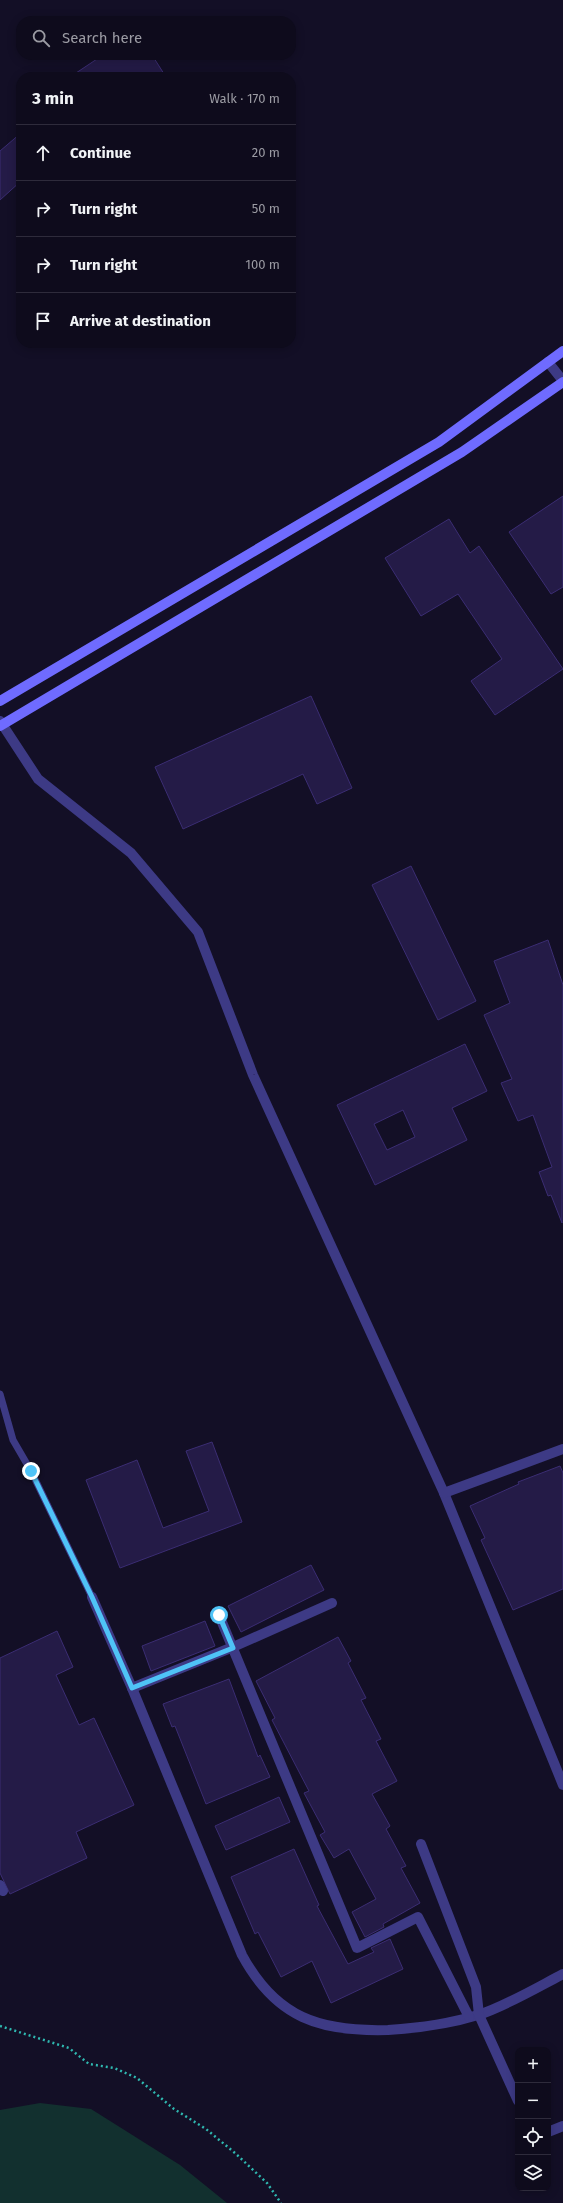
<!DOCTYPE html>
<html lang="en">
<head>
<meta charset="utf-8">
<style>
	:root { --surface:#0e0b1c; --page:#171425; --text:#f1f3f6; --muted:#9b9ba3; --line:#2e2b3b }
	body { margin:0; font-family:"Fira Sans",sans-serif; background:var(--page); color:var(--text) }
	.controls { position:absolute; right:12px; bottom:12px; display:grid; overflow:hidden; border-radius:8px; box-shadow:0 2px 10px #0003 }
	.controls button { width:36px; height:36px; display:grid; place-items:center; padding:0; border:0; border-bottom:1px solid var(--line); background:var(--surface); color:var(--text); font:20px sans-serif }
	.stop { position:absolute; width:12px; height:12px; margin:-9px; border:3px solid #4fc3f7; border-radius:50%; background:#fff }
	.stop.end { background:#4fc3f7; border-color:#fff; box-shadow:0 1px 4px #0008 }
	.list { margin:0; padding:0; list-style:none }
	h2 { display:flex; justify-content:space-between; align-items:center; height:52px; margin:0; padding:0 16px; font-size:17px }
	h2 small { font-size:13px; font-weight:400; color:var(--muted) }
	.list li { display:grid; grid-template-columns:26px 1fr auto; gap:12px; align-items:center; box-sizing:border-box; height:56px; padding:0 16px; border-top:1px solid var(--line) }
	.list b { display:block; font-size:15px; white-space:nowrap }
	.list em { font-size:13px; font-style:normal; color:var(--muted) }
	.icon { flex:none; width:22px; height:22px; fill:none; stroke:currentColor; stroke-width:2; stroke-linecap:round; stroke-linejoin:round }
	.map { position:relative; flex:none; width:563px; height:2203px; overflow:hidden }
	.search { position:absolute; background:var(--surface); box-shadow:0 2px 10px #0003; left:16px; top:16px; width:280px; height:44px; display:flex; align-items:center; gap:10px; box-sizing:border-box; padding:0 14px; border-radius:16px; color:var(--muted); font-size:15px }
	.panel { position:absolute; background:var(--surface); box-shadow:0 2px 10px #0003; left:16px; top:72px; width:280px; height:276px; border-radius:16px }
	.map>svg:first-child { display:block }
	.green { fill:#12302f }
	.building { fill:#241b47; stroke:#3b2d73; fill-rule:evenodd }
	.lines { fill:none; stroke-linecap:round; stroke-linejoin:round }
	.path { stroke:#2fb8b0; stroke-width:2.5; stroke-dasharray:2 3; stroke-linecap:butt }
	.service { stroke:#3d3a85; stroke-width:7 }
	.minor { stroke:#3d3a85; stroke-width:10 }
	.tertiary { stroke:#3d3a85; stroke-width:10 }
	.secondary { stroke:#6f6bff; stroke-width:10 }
	.route { stroke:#4fc3f7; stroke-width:5 }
</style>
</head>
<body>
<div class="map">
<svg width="563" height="2203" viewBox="0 0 563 2203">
	<rect width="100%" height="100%" fill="#130f26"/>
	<!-- green -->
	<path class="green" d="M40 2103 91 2109 180 2165 227 2203H0V2110Z"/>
	<!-- building -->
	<g class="building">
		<path d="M103 55H152L166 77H70Z"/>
		<path d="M21 133V181L0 200V151Z"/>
		<path d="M563 496V587L551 594 509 532Z"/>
		<path d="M449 519 470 553 479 546 563 669 495 715 471 681 502 659 458 594 421 616 385 558Z"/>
		<path d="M311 696 352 788 317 804 303 774 183 829 155 767Z"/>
		<path d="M411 866 476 1001 438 1020 372 885Z"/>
		<path d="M548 940 563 985 562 1223 551 1195 548 1196 539 1172 552 1167 533 1115 518 1121 501 1083 512 1079 484 1015 510 1003 494 961Z"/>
		<path d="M465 1044 487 1091 452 1108 467 1140 375 1185 337 1105ZM403 1110 415 1137 387 1150 374 1124Z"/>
		<path d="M212 1442 242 1522 120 1568 86 1480 137 1460 163 1528 209 1511 186 1451Z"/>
		<path d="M560 1466 563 1473V1589L513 1610 481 1540 485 1538 470 1506 519 1484 518 1482Z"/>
		<path d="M311 1565 324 1590 241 1632 228 1606Z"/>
		<path d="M205 1621 215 1646 151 1671 142 1646Z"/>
		<path d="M57 1631 73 1667 56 1675 79 1725 94 1718 134 1805 76 1832 87 1858 10 1894 0 1873V1658Z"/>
		<path d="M338 1637 351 1661 348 1663 366 1698 361 1700 381 1739 376 1741 397 1781 372 1794 390 1826 386 1829 406 1866 401 1868 420 1903 383 1924 384 1927 365 1937 352 1912 376 1899 349 1849 334 1858 320 1835 325 1832 304 1793 309 1791 272 1720 275 1718 256 1681Z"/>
		<path d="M229 1679 258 1757 260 1755 270 1777 206 1804 175 1726 172 1727 163 1704Z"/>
		<path d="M279 1797 290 1822 226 1850 215 1826Z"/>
		<path d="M294 1849 319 1905 317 1906 348 1964 374 1952 371 1948 390 1939 403 1969 331 2003 312 1961 281 1977 258 1932 255 1934 231 1877Z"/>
	</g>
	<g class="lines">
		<!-- path -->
		<path class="path" d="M0 2026 69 2048 89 2064 114 2068 137 2078 174 2109 206 2129 235 2153 267 2183 281 2203"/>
		<!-- service -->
		<path class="service" d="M0 1394 13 1440 31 1471 92 1597"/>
		<!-- minor -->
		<g class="minor">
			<path d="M548 362 563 381"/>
			<path d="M444 1493 563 1785"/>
			<path d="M92 1597 132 1688 242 1955C276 2018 320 2032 388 2030 419 2028 449 2024 478 2015 504 2007 538 1987 563 1974"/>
			<path d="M219 1615 357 1948 418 1917 469 2017"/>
			<path d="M132 1688 233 1647 332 1603"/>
			<path d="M421 1844 476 1987 479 2015 518 2101"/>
			<path d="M0 1885 3 1891"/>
			<path d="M548 2132 563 2126"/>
		</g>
		<!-- tertiary -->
		<path class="tertiary" d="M0 721 38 779 131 853 198 932 253 1075 444 1493 563 1449"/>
		<!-- secondary -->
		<g class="secondary">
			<path d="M0 701 439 442 563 351"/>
			<path d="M0 726 462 452 563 382"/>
		</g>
	</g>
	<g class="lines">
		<!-- route -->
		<path class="route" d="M31 1471 92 1597 132 1688 233 1648 219 1615"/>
	</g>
</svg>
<div class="controls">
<button>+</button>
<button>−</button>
<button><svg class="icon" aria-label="locate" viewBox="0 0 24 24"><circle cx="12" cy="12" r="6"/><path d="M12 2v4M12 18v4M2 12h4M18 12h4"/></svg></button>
<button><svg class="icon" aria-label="layers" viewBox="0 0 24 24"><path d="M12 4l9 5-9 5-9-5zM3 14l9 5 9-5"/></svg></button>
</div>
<div class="stop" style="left:219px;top:1615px"></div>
<div class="stop end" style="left:31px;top:1471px"></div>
<div class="search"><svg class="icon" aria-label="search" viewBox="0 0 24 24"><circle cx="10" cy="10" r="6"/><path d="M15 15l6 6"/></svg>Search here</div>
<section class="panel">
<h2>3 min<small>Walk · 170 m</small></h2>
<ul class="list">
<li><svg class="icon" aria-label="ahead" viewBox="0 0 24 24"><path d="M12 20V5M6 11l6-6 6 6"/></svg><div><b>Continue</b></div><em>20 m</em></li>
<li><svg class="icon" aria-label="right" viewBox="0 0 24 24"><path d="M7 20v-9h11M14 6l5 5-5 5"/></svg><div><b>Turn right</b></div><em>50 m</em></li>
<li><svg class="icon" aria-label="right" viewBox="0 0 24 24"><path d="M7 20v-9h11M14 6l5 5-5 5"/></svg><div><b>Turn right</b></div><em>100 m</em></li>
<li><svg class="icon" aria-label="arrive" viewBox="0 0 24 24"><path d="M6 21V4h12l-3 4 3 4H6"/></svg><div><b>Arrive at destination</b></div></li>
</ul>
</section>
</div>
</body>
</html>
